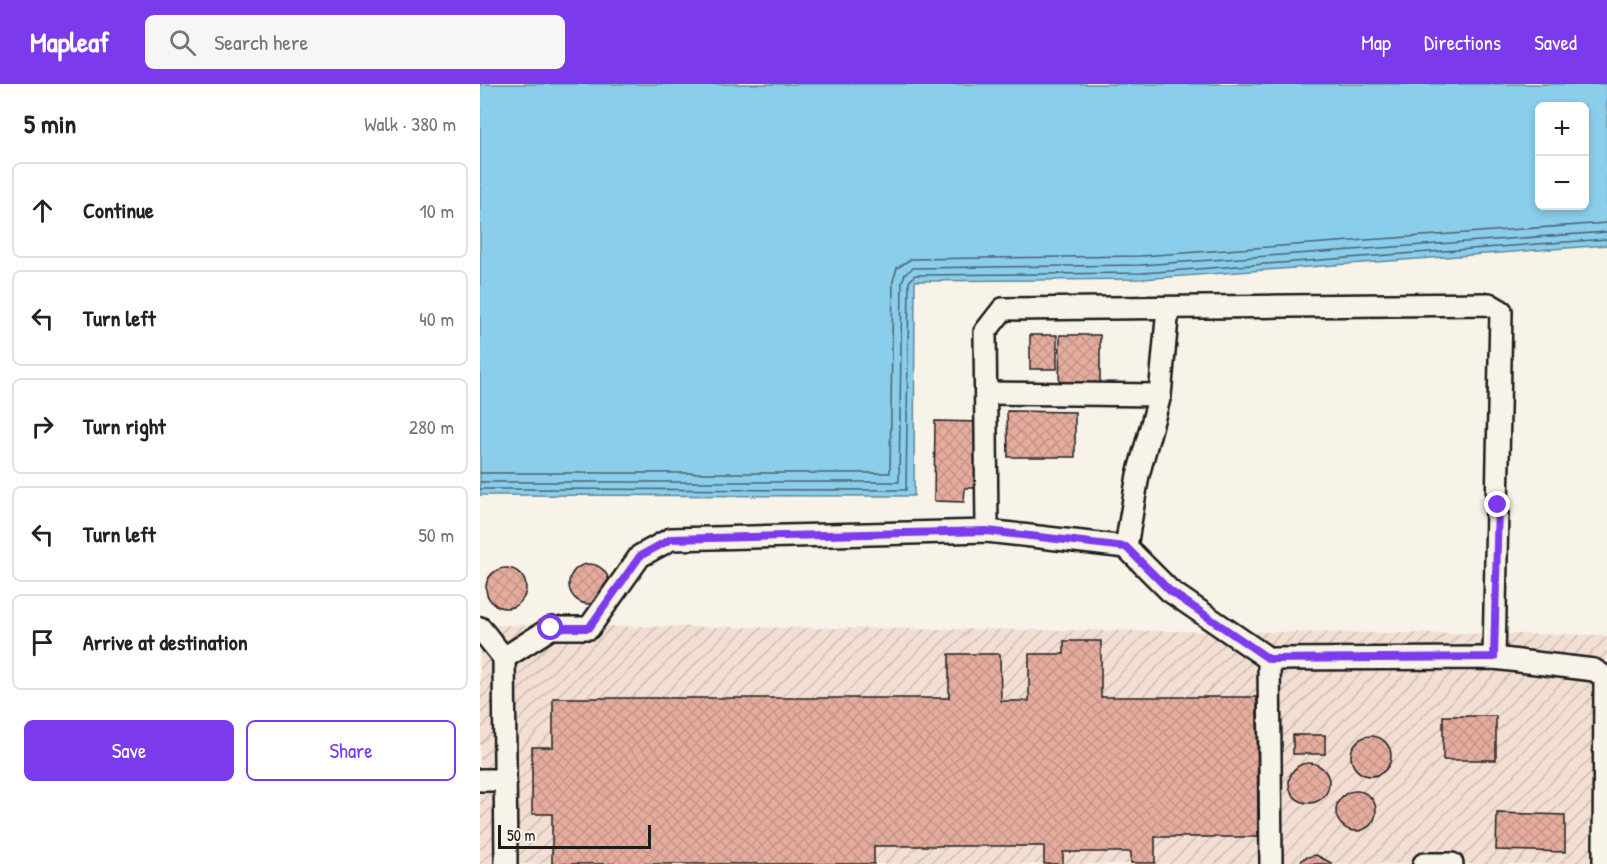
<!DOCTYPE html>
<html lang="en">
<head>
<meta charset="utf-8">
<style>
	:root { --surface:#fff; --page:#f6f6f6; --text:#222; --muted:#767676; --line:#e0e0e0; --accent:#7c3aed }
	body { margin:0; font-family:"Patrick Hand",sans-serif; background:var(--page); color:var(--text) }
	.controls { position:absolute; right:18px; top:18px; display:grid; overflow:hidden; border-radius:9px; box-shadow:0 3px 9px #0003 }
	.controls button { width:54px; height:54px; display:grid; place-items:center; padding:0; border:0; border-bottom:2px solid var(--line); background:var(--surface); color:var(--text); font:30px sans-serif }
	.scale { position:absolute; left:18px; bottom:15px; width:153px; box-sizing:border-box; padding-left:6px; border:3px solid #1c1c1c; border-top:0; font-size:16px; line-height:21px; white-space:nowrap; color:#1c1c1c; -webkit-text-stroke:4px #f7f3e8; paint-order:stroke }
	.stop { position:absolute; width:18px; height:18px; margin:-14px; border:4px solid #7c3aed; border-radius:50%; background:#fff }
	.stop.end { background:#7c3aed; border-color:#fff; box-shadow:0 2px 6px #0008 }
	.list { margin:0; padding:0; list-style:none }
	h2 { display:flex; justify-content:space-between; align-items:center; height:78px; margin:0; padding:0 24px; font-size:26px }
	h2 small { font-size:20px; font-weight:400; color:var(--muted) }
	.list li { display:grid; grid-template-columns:39px 1fr auto; gap:18px; align-items:center; box-sizing:border-box; height:96px; margin:0 12px 12px; padding:0 12px; border:2px solid var(--line); border-radius:9px }
	.list b { display:block; font-size:22px; white-space:nowrap }
	.list em { font-size:20px; font-style:normal; color:var(--muted) }
	.actions { display:flex; gap:12px; padding:18px 24px }
	.actions a { flex:1; padding:14px 0; border:2px solid var(--accent); border-radius:9px; text-align:center; font-size:21px; color:var(--accent) }
	.actions .main { background:var(--accent); color:#fff }
	.icon { flex:none; width:33px; height:33px; fill:none; stroke:currentColor; stroke-width:2; stroke-linecap:round; stroke-linejoin:round }
	.map { position:relative; flex:none; width:1127px; height:780px; overflow:hidden }
	header { display:flex; align-items:center; gap:36px; box-sizing:border-box; height:84px; padding:0 30px; background:var(--accent); color:#fff }
	header strong { font-size:28px }
	nav { display:flex; gap:33px; margin-inline-start:auto; font-size:21px }
	.search { width:420px; height:54px; background:var(--page); display:flex; align-items:center; gap:15px; box-sizing:border-box; padding:0 21px; border-radius:9px; color:var(--muted); font-size:22px }
	main { display:flex }
	aside { flex:1; background:var(--surface) }
	.map>svg:first-child { display:block }
	.industrial { fill:url(#industrial-furrows) }
	.water { fill:#8bceec; stroke:#5f8799; stroke-width:1.5; fill-rule:evenodd }
	.lines { fill:none; stroke-linecap:round; stroke-linejoin:round }
	.shore { stroke:#48636f; stroke-width:1.5 }
	.building { fill:url(#building-cross-hatch); stroke:#1c1c1c; stroke-width:1.5 }
	.minor-casing { stroke:#1c1c1c; stroke-width:26 }
	.minor { stroke:#f7f3e8; stroke-width:21 }
	.route { stroke:#7c3aed; stroke-width:8 }
</style>
</head>
<body>
<header>
<strong>Mapleaf</strong>
<div class="search"><svg class="icon" aria-label="search" viewBox="0 0 24 24"><circle cx="10" cy="10" r="6"/><path d="M15 15l6 6"/></svg>Search here</div>
<nav><a>Map</a><a>Directions</a><a>Saved</a></nav>
</header>
<main>
<aside>
<h2>5 min<small>Walk · 380 m</small></h2>
<ul class="list">
<li><svg class="icon" aria-label="ahead" viewBox="0 0 24 24"><path d="M12 20V5M6 11l6-6 6 6"/></svg><div><b>Continue</b></div><em>10 m</em></li>
<li><svg class="icon" aria-label="left" viewBox="0 0 24 24"><path d="M17 20v-9H6M10 6l-5 5 5 5"/></svg><div><b>Turn left</b></div><em>40 m</em></li>
<li><svg class="icon" aria-label="right" viewBox="0 0 24 24"><path d="M7 20v-9h11M14 6l5 5-5 5"/></svg><div><b>Turn right</b></div><em>280 m</em></li>
<li><svg class="icon" aria-label="left" viewBox="0 0 24 24"><path d="M17 20v-9H6M10 6l-5 5 5 5"/></svg><div><b>Turn left</b></div><em>50 m</em></li>
<li><svg class="icon" aria-label="arrive" viewBox="0 0 24 24"><path d="M6 21V4h12l-3 4 3 4H6"/></svg><div><b>Arrive at destination</b></div></li>
</ul>
<div class="actions"><a class="main">Save</a><a>Share</a></div>
</aside>
<div class="map">
<svg width="1127" height="780" viewBox="0 0 1127 780">
	<defs>
		<pattern id="industrial-furrows" width="10" height="10" patternUnits="userSpaceOnUse" patternTransform="scale(1.5)"><rect width="10" height="10" fill="#f2ded2"/><path d="M-1 1l2-2M0 10L10 0M9 11l2-2" fill="none" stroke="#cfbeb4"/></pattern>
		<pattern id="building-cross-hatch" width="8" height="8" patternUnits="userSpaceOnUse" patternTransform="scale(1.5)"><rect width="8" height="8" fill="#e5ac9e"/><path d="M0 0l8 8M0 8l8-8" fill="none" stroke="#c49388"/></pattern>
	</defs>
	<rect width="100%" height="100%" fill="#f7f3e8"/>
	<filter id="ink" filterUnits="userSpaceOnUse"><feTurbulence type="fractalNoise" baseFrequency=".0167" numOctaves="2"/><feDisplacementMap in="SourceGraphic" scale="12" xChannelSelector="R" yChannelSelector="G"/><feConvolveMatrix kernelMatrix="1 2 1 2 8 2 1 2 1" color-interpolation-filters="sRGB"/></filter>
	<g filter="url(#ink)">
		<!-- industrial -->
		<path class="industrial" d="M0 541 1127 551V780H0Z"/>
		<!-- water -->
		<path class="water" d="M0 0H1127V161L662 195 435 197 434 412 0 411ZM1060 22H1104V122H1060Z"/>
		<g class="lines">
			<!-- shore -->
			<g class="shore">
				<path d="M0 389H410L413 197 417 184 431 175 661 172 1127 139"/>
				<path d="M0 398H419L422 198 425 190 433 184 661 181 1127 148"/>
				<path d="M0 405 426 406 429 198 435 191 662 189 1127 155"/>
			</g>
		</g>
		<!-- building -->
		<g class="building">
			<rect x="550" y="251" width="27" height="34"/>
			<path d="M580 251H620V305H579Z"/>
			<path d="M527 327 595 328V373H528Z"/>
			<path d="M455 337 501 338 500 404H485L484 418 454 417Z"/>
			<circle cx="109" cy="500" r="20"/>
			<circle cx="26" cy="504" r="20"/>
			<path d="M584 557H621V613H777L778 753H675V779H651V768H583V780H564V762H394V780H72V730H52V663H73V614H469V570H520L521 617H549V570H584Z"/>
			<rect x="963" y="632" width="53" height="44"/>
			<rect x="813" y="651" width="32" height="19"/>
			<circle cx="891" cy="672" r="20"/>
			<circle cx="829" cy="699" r="20"/>
			<circle cx="876" cy="727" r="20"/>
			<path d="M1017 729 1085 731V768L1016 766Z"/>
			<path d="M836 771 853 780H819L824 774Z"/>
		</g>
		<g class="lines">
			<defs>
				<g id="minor">
					<path d="M506 309 680 311"/>
					<path d="M507 447 505 248 523 225 1009 220 1021 227 1014 574"/>
					<path d="M646 463 658 391 680 311 688 224"/>
					<path d="M0 544 24 574 26 780"/>
					<path d="M24 574 71 544H109L160 472 191 455 507 447 646 463 690 507 789 575 1014 574 1114 586 1125 593 1124 780"/>
					<path d="M789 575 791 780"/>
					<path d="M0 696H25"/>
					<path d="M944 780H972"/>
				</g>
			</defs>
			<!-- minor casing -->
			<use href="#minor" class="minor-casing"/>
			<!-- minor -->
			<use href="#minor" class="minor"/>
		</g>
	</g>
	<g class="lines" filter="url(#ink)">
		<!-- route -->
		<path class="route" d="M71 544H109L160 472 191 455 507 447 646 463 690 507 789 575 1014 573 1018 421"/>
	</g>
</svg>
<div class="controls">
<button>+</button>
<button>−</button>
</div>
<div class="scale">50 m</div>
<div class="stop" style="left:71px;top:544px"></div>
<div class="stop end" style="left:1018px;top:421px"></div>
</div>
</main>
</body>
</html>
